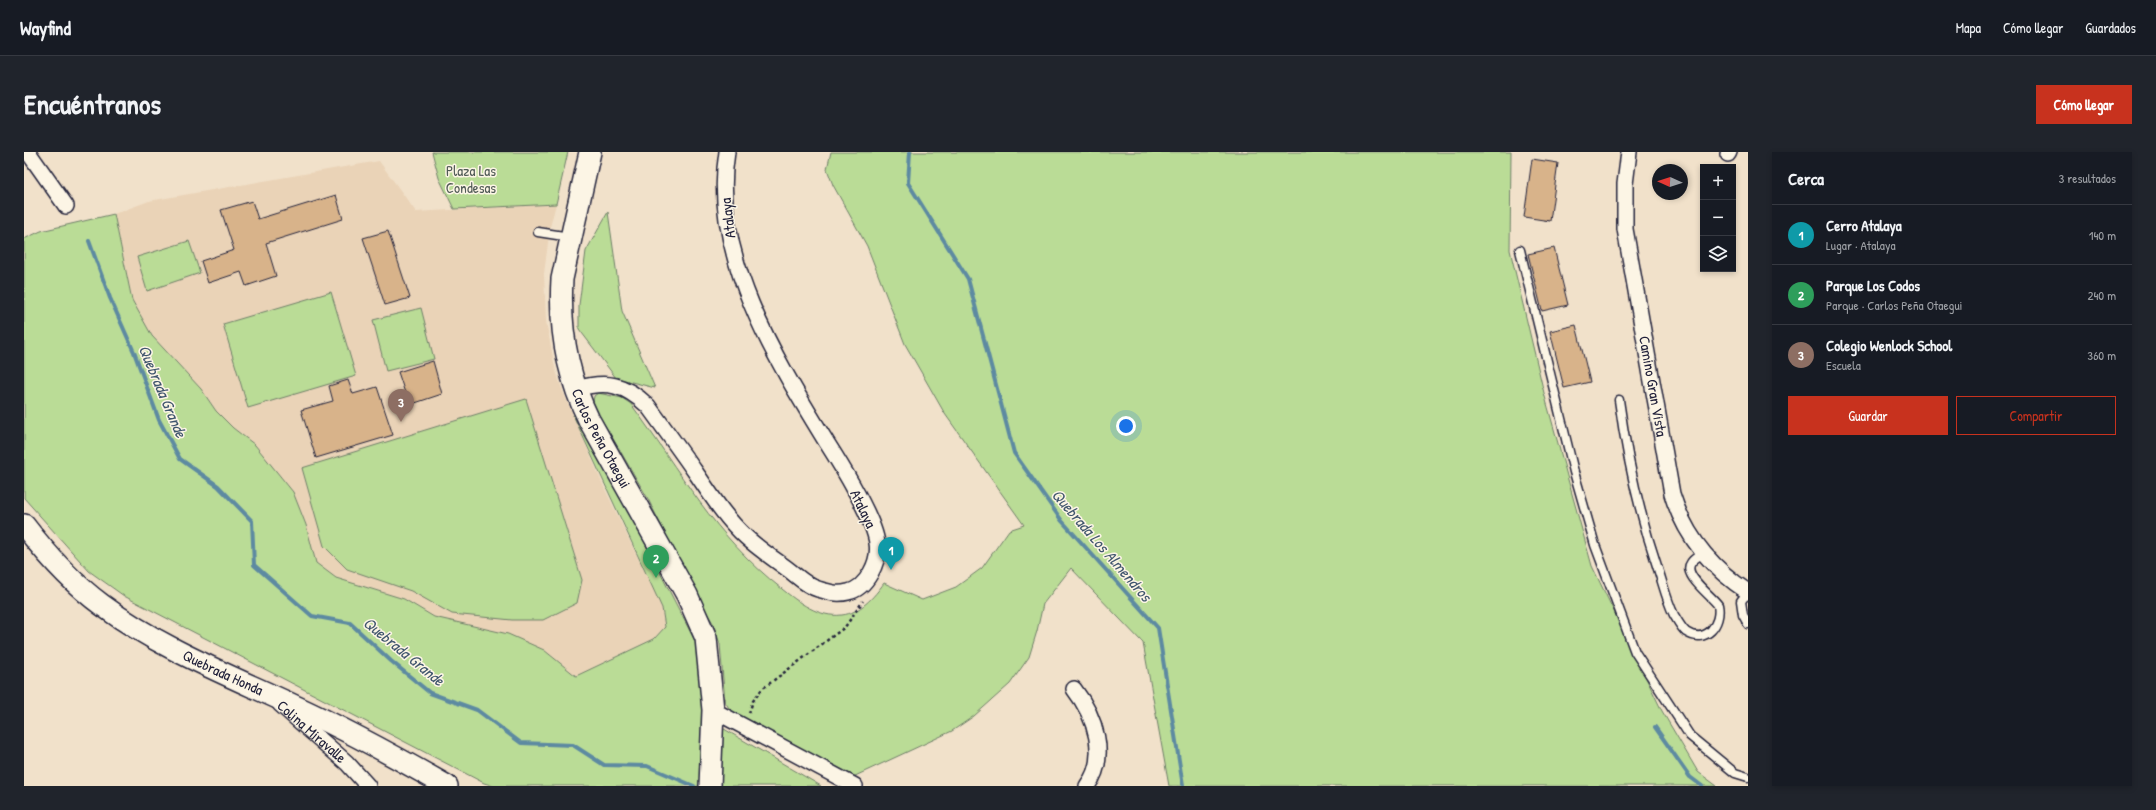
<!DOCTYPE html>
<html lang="es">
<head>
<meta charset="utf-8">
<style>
	:root { --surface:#171b24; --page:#20242c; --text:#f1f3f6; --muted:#9ea1a6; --line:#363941; --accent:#c8321e }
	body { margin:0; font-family:"Patrick Hand",sans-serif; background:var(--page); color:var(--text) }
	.controls { position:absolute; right:12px; top:12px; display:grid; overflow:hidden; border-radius:0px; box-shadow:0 2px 6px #0003 }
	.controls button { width:36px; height:36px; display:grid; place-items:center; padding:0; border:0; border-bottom:1px solid var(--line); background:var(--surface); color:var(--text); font:20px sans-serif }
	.compass { position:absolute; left:1628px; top:12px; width:36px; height:36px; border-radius:50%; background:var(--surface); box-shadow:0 2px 6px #0003; rotate:273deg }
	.you { position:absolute; left:1102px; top:274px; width:14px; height:14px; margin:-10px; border:3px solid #fff; border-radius:50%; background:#1a73e8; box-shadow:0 0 0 6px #1a73e833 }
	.badge { display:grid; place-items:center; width:26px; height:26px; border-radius:50%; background:var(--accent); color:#fff; font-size:13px; font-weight:700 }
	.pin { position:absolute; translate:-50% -33px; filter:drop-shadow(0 1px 2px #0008) }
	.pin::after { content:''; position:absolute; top:21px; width:14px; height:12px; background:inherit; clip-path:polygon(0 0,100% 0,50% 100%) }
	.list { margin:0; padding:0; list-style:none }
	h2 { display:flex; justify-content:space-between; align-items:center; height:52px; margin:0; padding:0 16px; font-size:17px }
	h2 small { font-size:13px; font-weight:400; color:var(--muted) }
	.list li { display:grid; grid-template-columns:26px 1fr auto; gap:12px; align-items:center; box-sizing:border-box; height:60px; padding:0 16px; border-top:1px solid var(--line) }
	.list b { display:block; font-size:15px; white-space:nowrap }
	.list p { margin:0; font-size:13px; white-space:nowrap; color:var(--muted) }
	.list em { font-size:13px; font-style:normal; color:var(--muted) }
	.actions { display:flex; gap:8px; padding:12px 16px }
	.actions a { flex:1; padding:9px 0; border:1px solid var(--accent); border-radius:0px; text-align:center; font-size:14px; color:var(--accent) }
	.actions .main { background:var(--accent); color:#fff }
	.icon { flex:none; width:22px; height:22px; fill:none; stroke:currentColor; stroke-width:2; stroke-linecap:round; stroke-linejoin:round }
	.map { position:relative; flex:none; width:1724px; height:634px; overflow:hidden; border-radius:0px }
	header { display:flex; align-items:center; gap:24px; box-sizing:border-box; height:56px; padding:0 20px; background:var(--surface); border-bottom:1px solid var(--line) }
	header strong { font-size:19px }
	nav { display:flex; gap:22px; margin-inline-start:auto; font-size:14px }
	.intro { display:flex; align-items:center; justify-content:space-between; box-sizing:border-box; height:96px; padding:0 24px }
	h1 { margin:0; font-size:28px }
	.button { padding:10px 18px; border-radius:0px; background:var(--accent); color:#fff; font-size:14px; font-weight:700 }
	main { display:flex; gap:24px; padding:0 24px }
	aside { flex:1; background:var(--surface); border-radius:0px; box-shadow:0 2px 6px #0003 }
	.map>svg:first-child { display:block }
	.built { fill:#ead3b7 }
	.green { fill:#badc96; stroke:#6e7f68 }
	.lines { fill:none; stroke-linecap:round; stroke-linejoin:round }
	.stream { stroke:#5d8aa1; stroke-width:4 }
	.building { fill:#d8b38a; stroke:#22223b }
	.lane-casing { stroke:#22223b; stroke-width:11 }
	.street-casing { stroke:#22223b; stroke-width:18 }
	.secondary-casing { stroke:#22223b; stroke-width:24 }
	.path { stroke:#22223b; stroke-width:2.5; stroke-dasharray:3 3; stroke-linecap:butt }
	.lane { stroke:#fcf5e5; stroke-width:8 }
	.street { stroke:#fcf5e5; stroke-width:15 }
	.secondary { stroke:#fcf5e5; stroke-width:21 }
	.labels { text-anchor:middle; stroke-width:3; stroke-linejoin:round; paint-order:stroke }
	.park-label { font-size:15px; fill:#505a56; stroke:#fcf5e5 }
	.street-label { font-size:15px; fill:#22223b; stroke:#fcf5e5 }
	.water-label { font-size:16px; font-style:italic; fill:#40566e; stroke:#fcf5e5 }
</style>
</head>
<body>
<header>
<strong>Wayfind</strong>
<nav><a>Mapa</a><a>Cómo llegar</a><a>Guardados</a></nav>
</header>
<div class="intro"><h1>Encuéntranos</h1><a class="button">Cómo llegar</a></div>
<main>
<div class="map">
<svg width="1724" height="634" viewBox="0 0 1724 634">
	<rect width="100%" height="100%" fill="#f1e1ca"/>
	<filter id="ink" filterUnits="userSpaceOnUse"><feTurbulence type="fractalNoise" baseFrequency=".025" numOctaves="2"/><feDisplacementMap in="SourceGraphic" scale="8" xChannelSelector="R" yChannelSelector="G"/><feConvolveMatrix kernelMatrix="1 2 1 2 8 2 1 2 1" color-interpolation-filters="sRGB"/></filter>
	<g filter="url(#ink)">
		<!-- built -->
		<path class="built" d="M355 9 392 60 532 52 526 75 520 122 522 169 531 216 539 240 580 335 638 456 641 475 630 487 552 524 520 498 410 465 380 447 312 426 292 411 282 373 269 340 231 293 209 276 192 259 177 237 128 184 108 148 90 62 125 49Z"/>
		<!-- green -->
		<g class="green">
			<path d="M408 0H544L532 52 430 57 415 26Z"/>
			<path d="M807 0H1487L1486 98 1520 241 1568 414 1638 559 1674 620 1693 634H1145L1119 491 1047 416 1019 452 1013 479 1005 505 986 532 950 564 928 579 829 625 707 559 701 550 696 492 689 471 668 435 623 345 574 261 569 250 570 244 574 241 598 246 607 252C657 320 690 384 758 437 774 450 795 466 818 463 836 461 850 445 860 431L898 448 932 435 958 416 985 378 1000 373 921 262 881 192 843 94 809 33 803 17Z"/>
			<path d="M584 60 598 159 631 236 592 226 555 177V153L562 99Z"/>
			<path d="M90 62 108 148 128 184 177 237 192 259 209 276 231 293 269 340 282 373 292 411 312 426 380 447 410 465 484 482 520 498 552 524 630 487 641 475 638 456 549 263 603 356 674 495 678 564 797 634H470L460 631 100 444 65 419 0 346V87L17 79Z"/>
			<path d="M165 89 176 121 123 139 113 105Z"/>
			<path d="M307 140 332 224 224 256 199 172Z"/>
			<path d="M397 156 410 207 362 219 349 168Z"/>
			<path d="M502 247 558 428 553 451 519 468H488L428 462 387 439 323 417 300 394 278 316Z"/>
		</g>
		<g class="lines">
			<!-- stream -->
			<g class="stream">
				<path d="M886 0 884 31 944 127 990 301 1038 369 1134 476 1159 634"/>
				<path d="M65 89 86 146 110 200 135 268 156 307 194 334 228 369 230 413 288 464 326 471 367 509 406 541 453 558 497 591 549 593 580 613 623 614 670 634"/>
				<path d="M1631 575 1666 625 1678 634"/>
			</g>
		</g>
		<!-- building -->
		<g class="building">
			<path d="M1508 7 1534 11 1526 69 1500 65Z"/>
			<path d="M312 43 319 67 242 91 252 124 222 134 217 120 184 131 177 109 210 98 197 58 228 49 234 67Z"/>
			<path d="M364 79 386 146 361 153 339 86Z"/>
			<path d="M1530 96 1544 153 1518 159 1504 102Z"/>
			<path d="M1552 173 1566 230 1540 236 1526 179Z"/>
			<path d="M409 209 418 242 385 253 374 220Z"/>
			<path d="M324 228 329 242 353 235 369 283 292 306 277 258 309 249 305 234Z"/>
		</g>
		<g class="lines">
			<defs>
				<g id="lane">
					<path d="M514 80 546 85"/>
					<path d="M1496 98 1550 320 1571 393 1611 500 1666 584 1711 621 1724 625"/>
					<path d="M1595 248C1603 307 1615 361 1634 417 1639 432 1643 449 1650 463 1653 468 1658 477 1662 480 1682 493 1698 472 1694 453 1687 443 1658 423 1667 411 1669 407 1675 404 1679 401"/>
					<path d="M1724 440 1717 449 1719 463 1724 472"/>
				</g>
				<g id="street">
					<path d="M4 0 42 54"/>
					<path id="s1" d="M1605 0 1601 32V77L1648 342C1661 384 1687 416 1724 440"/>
					<path d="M1704 2 1705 0"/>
					<path d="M552 237C583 228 601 232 624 254 640 276 656 298 672 321 687 343 702 367 722 385 735 397 750 407 765 418 773 424 783 434 794 437 804 440 813 443 824 440 843 436 856 409 853 391 850 367 817 313 803 291 752 208 686 101 703 0"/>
					<path d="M1050 537C1071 564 1085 605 1063 634"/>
					<path id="s2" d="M256 552 323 611 344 634"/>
					<path d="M689 558 831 634"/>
				</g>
				<g id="secondary">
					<path id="s3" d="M566 0 538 127C535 177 543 223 565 268L663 443 682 486 689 558 686 634"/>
					<path id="s4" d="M0 373C23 403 48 431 78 453 137 497 207 524 273 555 325 579 374 606 423 634"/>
				</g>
			</defs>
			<!-- lane casing -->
			<use href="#lane" class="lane-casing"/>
			<!-- street casing -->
			<use href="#street" class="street-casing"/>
			<!-- secondary casing -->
			<use href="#secondary" class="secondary-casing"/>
			<!-- path -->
			<path class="path" d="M725 561 729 549 738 537 821 475 839 449"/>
			<!-- lane -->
			<use href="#lane" class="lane"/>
			<!-- street -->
			<use href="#street" class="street"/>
			<!-- secondary -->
			<use href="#secondary" class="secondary"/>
		</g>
	</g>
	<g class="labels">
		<!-- park labels -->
		<g class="park-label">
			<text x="447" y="24">Plaza Las<tspan x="447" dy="17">Condesas</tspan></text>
		</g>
		<!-- street labels -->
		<g class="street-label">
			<text transform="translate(704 66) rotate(-97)" y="5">Atalaya</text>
			<text dy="5" stroke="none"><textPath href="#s1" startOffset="237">Camino Gran Vista</textPath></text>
			<text dy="5" stroke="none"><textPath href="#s3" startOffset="297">Carlos Peña Otaegui</textPath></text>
			<text transform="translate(839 357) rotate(64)" y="5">Atalaya</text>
			<text dy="5" stroke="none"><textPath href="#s4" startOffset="251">Quebrada Honda</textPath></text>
			<text dy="5" stroke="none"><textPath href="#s2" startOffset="42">Colina Miravalle</textPath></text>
		</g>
		<!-- water labels -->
		<g class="water-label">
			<text transform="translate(139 239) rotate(67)" y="6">Quebrada Grande</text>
			<text transform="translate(1078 393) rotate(49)" y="6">Quebrada Los Almendros</text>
			<text transform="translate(380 499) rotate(39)" y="6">Quebrada Grande</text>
		</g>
	</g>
</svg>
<div class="controls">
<button>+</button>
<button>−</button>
<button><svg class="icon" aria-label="layers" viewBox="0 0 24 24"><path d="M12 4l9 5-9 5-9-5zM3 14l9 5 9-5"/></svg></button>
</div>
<svg class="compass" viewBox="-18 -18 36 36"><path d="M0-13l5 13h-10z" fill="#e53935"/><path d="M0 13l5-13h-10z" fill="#9ea1a6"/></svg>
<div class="you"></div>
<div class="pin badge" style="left:867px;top:418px;background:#0f9aa8">1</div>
<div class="pin badge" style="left:632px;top:426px;background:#2e9e5b">2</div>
<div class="pin badge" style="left:377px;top:270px;background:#8d6e63">3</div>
</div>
<aside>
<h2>Cerca<small>3 resultados</small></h2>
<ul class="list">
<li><span class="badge" style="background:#0f9aa8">1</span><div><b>Cerro Atalaya</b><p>Lugar · Atalaya</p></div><em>140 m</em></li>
<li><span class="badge" style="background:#2e9e5b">2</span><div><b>Parque Los Codos</b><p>Parque · Carlos Peña Otaegui</p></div><em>240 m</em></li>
<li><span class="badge" style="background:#8d6e63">3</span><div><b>Colegio Wenlock School</b><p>Escuela</p></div><em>360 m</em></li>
</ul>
<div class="actions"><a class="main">Guardar</a><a>Compartir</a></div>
</aside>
</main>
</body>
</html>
